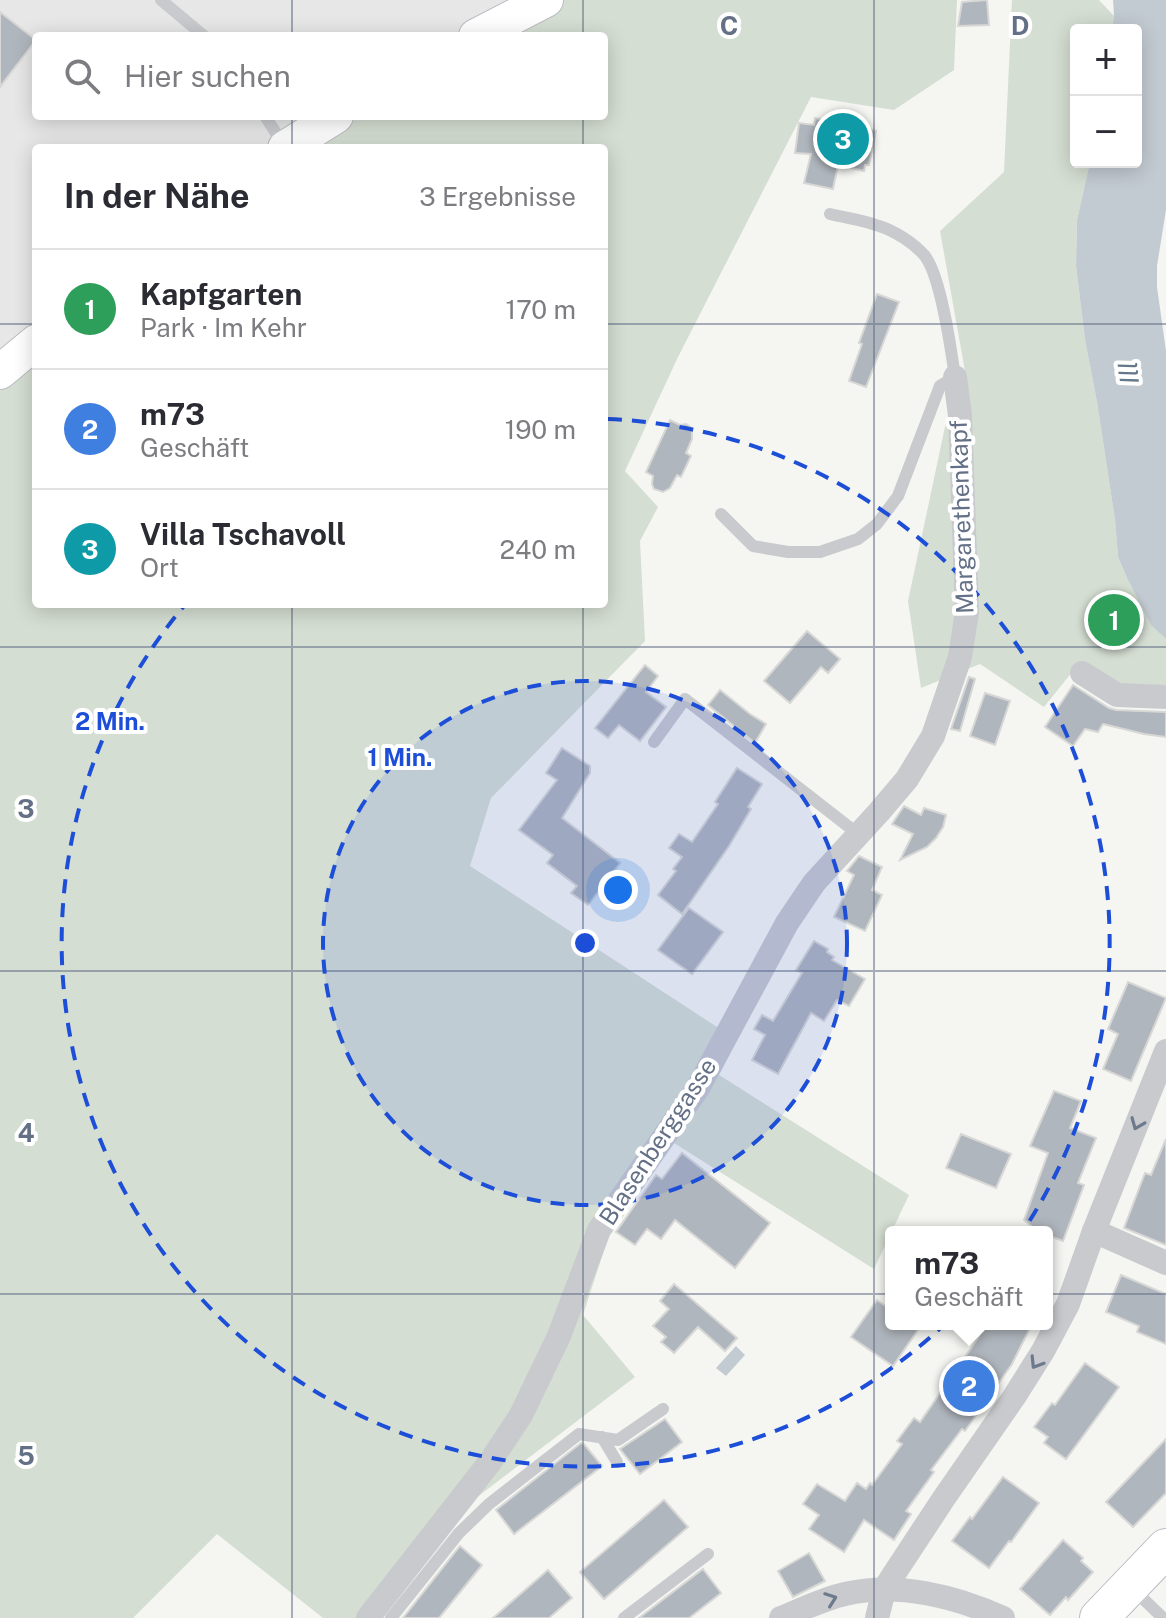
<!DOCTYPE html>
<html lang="de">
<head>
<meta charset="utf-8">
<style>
	:root { --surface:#fff; --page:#f2f2f3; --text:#2b2b33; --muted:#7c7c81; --line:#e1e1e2; --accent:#d93025 }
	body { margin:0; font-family:"Public Sans",sans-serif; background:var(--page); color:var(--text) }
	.controls { position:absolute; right:24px; top:24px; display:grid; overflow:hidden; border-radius:8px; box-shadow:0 4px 20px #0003 }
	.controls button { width:72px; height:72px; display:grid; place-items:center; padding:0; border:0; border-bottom:2px solid var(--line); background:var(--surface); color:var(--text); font:40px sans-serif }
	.you { position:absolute; left:618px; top:890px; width:28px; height:28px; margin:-20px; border:6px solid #fff; border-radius:50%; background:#1a73e8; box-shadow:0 0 0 12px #1a73e833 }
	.badge { display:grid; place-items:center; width:52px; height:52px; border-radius:50%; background:var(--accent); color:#fff; font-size:26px; font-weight:700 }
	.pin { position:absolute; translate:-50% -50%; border:4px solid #fff; box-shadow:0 2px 8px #0006 }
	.popup { position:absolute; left:885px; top:1226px; width:168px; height:104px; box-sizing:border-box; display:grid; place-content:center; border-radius:8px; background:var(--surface); filter:drop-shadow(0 2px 6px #0005); font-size:26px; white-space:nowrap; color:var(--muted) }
	.popup b { font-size:30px; color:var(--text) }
	.popup::after { content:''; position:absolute; left:50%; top:100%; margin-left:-16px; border:16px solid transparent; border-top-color:var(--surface) }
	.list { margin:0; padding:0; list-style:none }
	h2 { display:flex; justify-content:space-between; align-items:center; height:104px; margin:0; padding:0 32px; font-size:34px }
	h2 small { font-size:26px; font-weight:400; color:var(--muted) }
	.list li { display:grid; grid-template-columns:52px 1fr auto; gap:24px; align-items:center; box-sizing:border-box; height:120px; padding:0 32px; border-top:2px solid var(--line) }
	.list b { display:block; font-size:30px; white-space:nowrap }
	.list p { margin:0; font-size:26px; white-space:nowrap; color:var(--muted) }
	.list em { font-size:26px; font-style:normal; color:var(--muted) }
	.icon { flex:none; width:44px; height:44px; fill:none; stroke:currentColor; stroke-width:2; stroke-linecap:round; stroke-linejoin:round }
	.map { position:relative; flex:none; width:1166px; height:1618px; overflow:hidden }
	.search { position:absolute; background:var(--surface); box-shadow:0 4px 20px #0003; left:32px; top:32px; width:576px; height:88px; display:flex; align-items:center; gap:20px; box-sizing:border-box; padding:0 28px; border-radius:8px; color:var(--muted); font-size:30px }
	.panel { position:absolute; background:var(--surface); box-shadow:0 4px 20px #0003; left:32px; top:144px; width:576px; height:464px; border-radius:8px }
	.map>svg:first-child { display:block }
	.built { fill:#e6e7e6 }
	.green { fill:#d5ded3 }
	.water { fill:#c3cbd2 }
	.building { fill:#b0b6bd; stroke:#d7d7d5; stroke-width:2 }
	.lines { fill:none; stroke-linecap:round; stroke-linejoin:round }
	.secondary-casing { stroke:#babdc3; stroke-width:36 }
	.primary-casing { stroke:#b8bbc0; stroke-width:40 }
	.lane { stroke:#c8cace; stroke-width:12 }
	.street { stroke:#c8cace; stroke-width:24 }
	.secondary { stroke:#fff; stroke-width:34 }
	.primary { stroke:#fff; stroke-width:38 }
	.oneway { stroke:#6d798d }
	.grid { fill:none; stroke:#637086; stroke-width:2; stroke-opacity:0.55 }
	.ring { fill:none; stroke:#1d4ed8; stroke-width:4; stroke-dasharray:14 10 }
	.labels { text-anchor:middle; stroke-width:8; stroke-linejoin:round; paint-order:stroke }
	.street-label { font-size:24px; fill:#637086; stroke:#fff }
	.water-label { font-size:26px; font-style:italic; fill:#63788a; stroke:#fff }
	.grid-label { font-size:26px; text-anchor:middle; font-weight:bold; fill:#637086; stroke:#fff; stroke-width:8; stroke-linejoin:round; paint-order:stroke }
	.centre { fill:#1d4ed8; stroke:#fff; stroke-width:4 }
	.ring-label { font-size:24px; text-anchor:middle; font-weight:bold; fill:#1d4ed8; stroke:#fff; stroke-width:8; stroke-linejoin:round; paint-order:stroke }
</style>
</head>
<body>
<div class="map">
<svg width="1166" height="1618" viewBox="0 0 1166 1618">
	<rect width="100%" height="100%" fill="#f5f6f2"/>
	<!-- built -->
	<path class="built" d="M0 0H546L476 36H36V116H336L285 148H36V342L0 372Z"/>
	<!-- green -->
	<g class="green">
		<path d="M546 0H957L954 70 894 110 811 97 678 357 625 471 658 507 640 541 645 641 491 798 470 866 737 1040 719 1075 909 1195 874 1269 674 1143 610 1232 583 1315 635 1377 472 1501 377 1618H323L217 1534 133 1618H0V372L36 342V604H604V148H285L336 116H604V36H476Z"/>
		<path d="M1012 0H1099L1114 16 1112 30H1076V162H1090L1077 220 1076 266 1085 340 1097 402 1115 520 1118 557 1128 580 1151 624 1166 639V688H1124L1092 671 1081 661 1044 707 980 664 921 688 908 601 946 422 966 377 940 231 1004 172Z"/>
	</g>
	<!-- water -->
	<g class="water">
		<path d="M1113 0H1166V210L1157 266V287L1166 351V639L1151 625 1128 580 1118 557 1115 520 1097 402 1085 340 1076 266 1077 220 1090 162H1136V30H1112L1114 16Z"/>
		<path d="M736 1346 745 1355 726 1376 716 1368Z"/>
	</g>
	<!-- building -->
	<g class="building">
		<path d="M987 0 989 25 958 26 962 2Z"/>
		<path d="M0 12 36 40 0 87Z"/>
		<path d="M815 118 859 126 876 131 869 165H865L864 171 838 165 833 189 804 183 811 154 795 153 799 123 814 125Z"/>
		<path d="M877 294 899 302 866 387 849 381 862 344 859 343Z"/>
		<path d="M670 420 680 425 686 424 692 428V439L686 453 691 456 681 477 677 475 670 488 663 492 654 489 652 484 653 476 646 472Z"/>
		<path d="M807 631 840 659 828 673 821 667 790 703 764 681Z"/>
		<path d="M645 665 658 676 646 692 666 707 640 741 619 725 608 738 595 728Z"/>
		<path d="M969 677 975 679 960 731 951 729Z"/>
		<path d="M1073 685 1109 708 1116 710 1166 712V737L1144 734 1103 724 1098 732 1085 729 1073 746 1045 727Z"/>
		<path d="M720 690 750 714 766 724 755 743 708 705Z"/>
		<path d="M985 693 1010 701 995 745 970 736Z"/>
		<path d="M562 748 590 766V773L562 818 620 863 588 905 571 893 577 886 547 863 553 855 519 830 557 780 546 773Z"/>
		<path d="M737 768 762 784 748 807 751 809 729 846 682 914 658 895 676 871 673 869 682 857 669 848 679 834 692 842 718 804 715 802Z"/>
		<path d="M904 806 921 815 924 808 946 815 943 827 936 838 927 847 900 860 913 834 892 824Z"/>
		<path d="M859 856 882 867 872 890 882 895 865 931 834 917 854 875 847 871Z"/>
		<path d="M689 908 723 932 692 974 658 950Z"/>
		<path d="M814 941 828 949 827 952 834 957 832 960 865 979 849 1006 837 1000 824 1021 811 1013 778 1074 752 1060 765 1035 754 1029 762 1015 773 1021 802 973 796 970Z"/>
		<path d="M1128 982 1166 998 1131 1081 1103 1069 1118 1034 1108 1029Z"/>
		<path d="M1054 1091 1081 1101 1070 1128 1096 1138 1078 1183 1084 1185 1063 1241 1047 1235V1232L1037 1231 1024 1220 1048 1153 1030 1146Z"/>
		<path d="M961 1134 1011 1154 996 1188 946 1168Z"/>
		<path d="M1166 1139V1245L1124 1228 1145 1173 1151 1175Z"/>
		<path d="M682 1153 770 1223 735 1268 675 1220 661 1239 647 1229 635 1245 616 1232 656 1175 662 1179Z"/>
		<path d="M1121 1275 1166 1294V1344L1137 1332 1139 1326 1106 1312Z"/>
		<path d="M674 1284 737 1338 725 1351 698 1327 674 1353 661 1342 666 1337 653 1326 669 1309 660 1301Z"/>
		<path d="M877 1300 891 1310V1324H922L893 1366 851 1337Z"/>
		<path d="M985 1324H1032L1012 1364 965 1431 962 1429 931 1470 934 1472 906 1511 911 1514 894 1540 864 1520 844 1552 809 1529 819 1515 803 1504 817 1484 845 1501 857 1483 866 1489 870 1483 872 1485 902 1444 897 1441 914 1418 920 1422 978 1338Z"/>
		<path d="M1085 1363 1119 1387 1066 1459 1044 1443 1048 1437 1034 1427 1052 1403 1055 1405Z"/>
		<path d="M665 1419 682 1442 640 1474 620 1449Z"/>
		<path d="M1166 1439V1493L1133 1527 1106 1502Z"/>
		<path d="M581 1443 584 1444 602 1466 514 1534 496 1510Z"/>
		<path d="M1003 1477 1039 1503 1011 1542 1009 1541 989 1568 952 1541 970 1517 972 1519Z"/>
		<path d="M664 1500 688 1527 604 1599 580 1572Z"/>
		<path d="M1063 1540 1083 1558 1081 1561 1093 1572 1068 1600 1066 1597 1050 1615 1020 1589Z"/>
		<path d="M460 1546 482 1565 439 1618H403Z"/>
		<path d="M809 1553 825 1581 793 1597 778 1571Z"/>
		<path d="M703 1569 721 1593 689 1618H639Z"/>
		<path d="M548 1570 572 1598 549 1618H493Z"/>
	</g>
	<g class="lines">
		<defs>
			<g id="secondary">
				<path d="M476 36 546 0"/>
				<path d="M285 148 336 116"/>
				<path d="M0 372 36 342"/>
			</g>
			<path id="primary" d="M1099 1618 1166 1548"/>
		</defs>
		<!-- secondary casing -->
		<use href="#secondary" class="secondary-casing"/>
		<!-- primary casing -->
		<use href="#primary" class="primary-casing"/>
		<!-- lane -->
		<g class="lane">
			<path d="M161 0 204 36"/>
			<path d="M265 116 285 147"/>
			<path d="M721 514 753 546 788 552H820L858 539 877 524 898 496 940 386 955 377C951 349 941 277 925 256 914 243 895 231 879 226 863 220 846 218 830 214"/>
			<path d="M654 742 685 699 858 834"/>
			<path d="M602 1437 617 1462"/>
			<path d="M1132 1588 1163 1618"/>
			<path d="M391 1618 459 1533 489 1504 579 1434 618 1440 663 1409"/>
			<path d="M624 1618 708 1554"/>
		</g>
		<!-- street -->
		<g class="street">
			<path d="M1082 673 1117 695 1166 697"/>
			<path d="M1094 1231 1166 1263"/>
			<path d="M368 1618 490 1462 521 1415 559 1336 599 1230 698 1088 787 923 814 883 879 812 907 779 933 736 960 657 967 612 960 416 955 377"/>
			<path d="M781 1618C801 1610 823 1599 845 1594 898 1582 955 1596 1003 1618"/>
			<path d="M877 1618 884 1590 892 1577 944 1498 1014 1397 1043 1351 1068 1304 1094 1231 1166 1051"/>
		</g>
		<!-- secondary -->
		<use href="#secondary" class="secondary"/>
		<!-- primary -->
		<use href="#primary" class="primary"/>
	</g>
	<!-- one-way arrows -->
	<defs><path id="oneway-chevron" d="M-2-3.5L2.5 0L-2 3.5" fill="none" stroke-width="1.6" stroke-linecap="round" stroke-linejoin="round" transform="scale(2)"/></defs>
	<g class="oneway">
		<use href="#oneway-chevron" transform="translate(1137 1124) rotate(112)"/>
		<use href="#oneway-chevron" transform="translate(1036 1363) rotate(122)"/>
		<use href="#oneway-chevron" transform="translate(831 1599) rotate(-20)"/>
	</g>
	<!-- grid -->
	<path class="grid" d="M292 0V36M583 0V36M874 0V1618M292 116V148M583 116V148M0 324H36M604 324H1166M292 604V1618M583 604V1618M0 647H1166M0 971H1166M0 1294H1166"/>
	<!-- distance rings -->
	<circle cx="585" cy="943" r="262" fill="#1d4ed8" fill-opacity=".12"/>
	<g class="ring">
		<circle cx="585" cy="943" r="262"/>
		<path d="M608 419A524 524 0 1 1 184 606"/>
	</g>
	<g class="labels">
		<!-- street labels -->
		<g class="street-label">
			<text transform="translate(962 517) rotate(-92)" y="8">Margarethenkapf</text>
			<text transform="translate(658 1142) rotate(-57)" y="8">Blasenberggasse</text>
		</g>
		<!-- water labels -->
		<g class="water-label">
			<text transform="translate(1129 373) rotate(-96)" y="9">Ill</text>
		</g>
	</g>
	<g class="grid-label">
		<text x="729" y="35">C</text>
		<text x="1020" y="35">D</text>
		<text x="26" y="818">3</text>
		<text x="26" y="1142">4</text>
		<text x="26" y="1465">5</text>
	</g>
	<circle cx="585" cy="943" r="12" class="centre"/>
	<g class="ring-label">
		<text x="110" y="730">2 Min.</text>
		<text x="400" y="766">1 Min.</text>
	</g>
</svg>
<div class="controls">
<button>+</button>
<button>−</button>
</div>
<div class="you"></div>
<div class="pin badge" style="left:1114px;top:620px;background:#2e9e5b">1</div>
<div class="pin badge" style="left:969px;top:1386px;background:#3f7fe0">2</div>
<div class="popup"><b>m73</b>Geschäft</div>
<div class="pin badge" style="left:843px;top:139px;background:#0f9aa8">3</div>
<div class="search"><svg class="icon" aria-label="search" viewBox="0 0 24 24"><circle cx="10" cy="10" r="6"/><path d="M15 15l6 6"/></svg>Hier suchen</div>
<section class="panel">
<h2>In der Nähe<small>3 Ergebnisse</small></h2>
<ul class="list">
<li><span class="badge" style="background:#2e9e5b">1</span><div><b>Kapfgarten</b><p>Park · Im Kehr</p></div><em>170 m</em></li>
<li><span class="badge" style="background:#3f7fe0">2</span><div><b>m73</b><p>Geschäft</p></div><em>190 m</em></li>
<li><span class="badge" style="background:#0f9aa8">3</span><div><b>Villa Tschavoll</b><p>Ort</p></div><em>240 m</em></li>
</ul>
</section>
</div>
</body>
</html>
